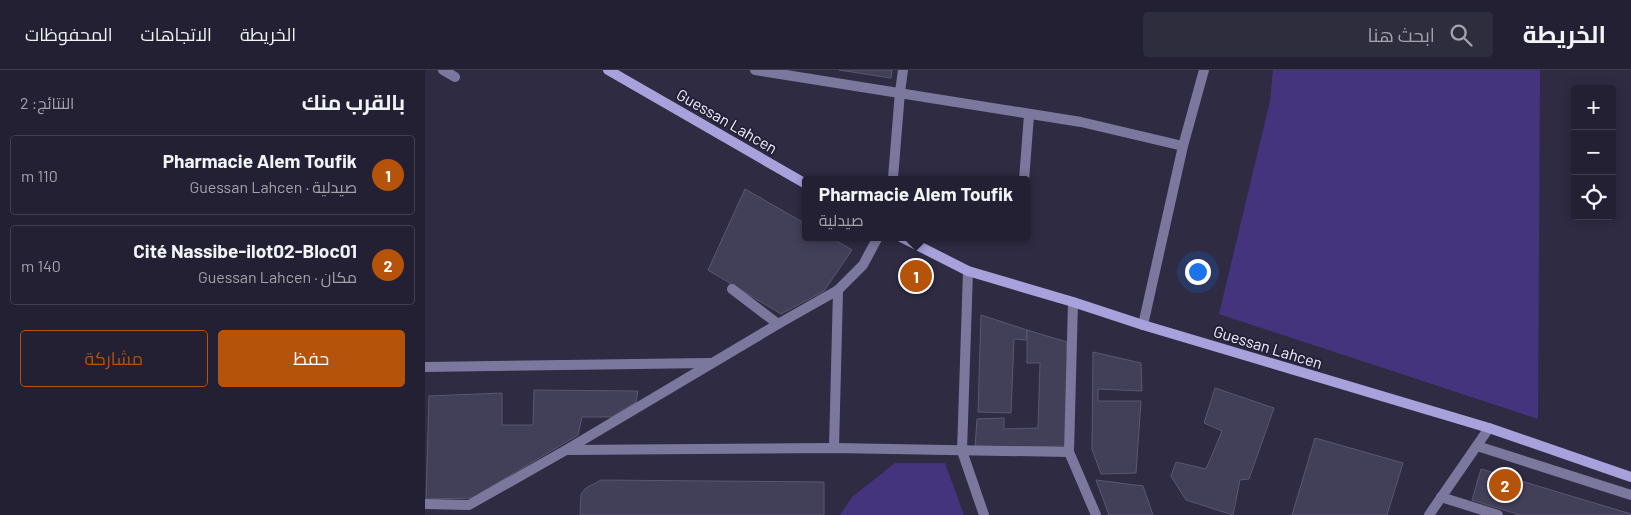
<!DOCTYPE html>
<html lang="ar">
<head>
<meta charset="utf-8">
<style>
	:root { --surface:#222032; --page:#2e2d3e; --text:#f1f3f6; --muted:#a2a3ac; --line:#3f3e4d; --accent:#b45309 }
	body { margin:0; font-family:Barlow,Cairo,sans-serif; background:var(--page); color:var(--text); direction:rtl }
	.controls { position:absolute; right:15px; top:15px; display:grid; overflow:hidden; border-radius:5px; box-shadow:0 2px 12px #0003 }
	.controls button { width:45px; height:45px; display:grid; place-items:center; padding:0; border:0; border-bottom:1px solid var(--line); background:var(--surface); color:var(--text); font:25px sans-serif }
	.you { position:absolute; left:772px; top:201px; width:18px; height:18px; margin:-12px; border:4px solid #fff; border-radius:50%; background:#1a73e8; box-shadow:0 0 0 8px #1a73e833 }
	.badge { display:grid; place-items:center; width:32px; height:32px; border-radius:50%; background:var(--accent); color:#fff; font-size:16px; font-weight:700 }
	.pin { position:absolute; translate:-50% -50%; border:2px solid #fff; box-shadow:0 1px 5px #0006 }
	.popup { position:absolute; left:377px; top:106px; width:228px; height:65px; box-sizing:border-box; display:grid; place-content:center; border-radius:5px; background:var(--surface); filter:drop-shadow(0 1px 4px #0005); font-size:16px; white-space:nowrap; color:var(--muted) }
	.popup b { font-size:19px; color:var(--text) }
	.popup::after { content:''; position:absolute; left:50%; top:100%; margin-left:-10px; border:10px solid transparent; border-top-color:var(--surface) }
	.list { margin:0; padding:0; list-style:none }
	h2 { display:flex; justify-content:space-between; align-items:center; height:65px; margin:0; padding:0 20px; font-size:21px }
	h2 small { font-size:16px; font-weight:400; color:var(--muted) }
	.list li { display:grid; grid-template-columns:32px 1fr auto; gap:15px; align-items:center; box-sizing:border-box; height:80px; margin:0 10px 10px; padding:0 10px; border:1px solid var(--line); border-radius:5px }
	.list b { display:block; font-size:19px; white-space:nowrap }
	.list p { margin:0; font-size:16px; white-space:nowrap; color:var(--muted) }
	.list em { font-size:16px; font-style:normal; color:var(--muted) }
	.actions { display:flex; gap:10px; padding:15px 20px }
	.actions a { flex:1; padding:11px 0; border:1px solid var(--accent); border-radius:5px; text-align:center; font-size:18px; color:var(--accent) }
	.actions .main { background:var(--accent); color:#fff }
	.icon { flex:none; width:28px; height:28px; fill:none; stroke:currentColor; stroke-width:2; stroke-linecap:round; stroke-linejoin:round }
	.map { position:relative; flex:none; width:1206px; height:445px; overflow:hidden; direction:ltr }
	header { display:flex; align-items:center; gap:30px; box-sizing:border-box; height:70px; padding:0 25px; background:var(--surface); border-bottom:1px solid var(--line) }
	header strong { font-size:24px }
	nav { display:flex; gap:28px; margin-inline-start:auto; font-size:18px }
	.search { width:350px; height:45px; background:var(--page); display:flex; align-items:center; gap:12px; box-sizing:border-box; padding:0 18px; border-radius:5px; color:var(--muted); font-size:19px }
	main { display:flex }
	aside { flex:1; background:var(--surface) }
	.map>svg:first-child { display:block }
	.green { fill:#44347d }
	.building { fill:#423f58; stroke:#5a5772 }
	.lines { fill:none; stroke-linecap:round; stroke-linejoin:round }
	.service { stroke:#7c789d; stroke-width:10 }
	.minor { stroke:#7c789d; stroke-width:10 }
	.secondary { stroke:#a8a1db; stroke-width:10 }
	.labels { text-anchor:middle; stroke-width:4; stroke-linejoin:round; paint-order:stroke }
	.street-label { font-size:16px; fill:#f0efff; stroke:#242138 }
</style>
</head>
<body>
<header>
<strong>الخريطة</strong>
<div class="search"><svg class="icon" aria-label="search" viewBox="0 0 24 24"><circle cx="10" cy="10" r="6"/><path d="M15 15l6 6"/></svg>ابحث هنا</div>
<nav><a>الخريطة</a><a>الاتجاهات</a><a>المحفوظات</a></nav>
</header>
<main>
<div class="map">
<svg width="1206" height="445" viewBox="0 0 1206 445">
	<rect width="100%" height="100%" fill="#2e2b43"/>
	<!-- green -->
	<g class="green">
		<path d="M848 0H1115L1113 349 794 244 845 31Z"/>
		<path d="M470 393H520L539 445H415L427 427Z"/>
	</g>
	<!-- building -->
	<g class="building">
		<path d="M414 0H467L466 8Z"/>
		<path d="M320 119 381 154V167H405L427 180 399 221 356 244 283 200Z"/>
		<path d="M556 245 602 260 601 270 589 269 586 343 553 342Z"/>
		<path d="M602 260 642 272 645 376 550 378 552 349 579 348V359L613 358 615 293H602Z"/>
		<path d="M668 282 716 293 717 321 673 319V331H716L711 403 676 404 667 379Z"/>
		<path d="M790 318 849 338 824 409 815 410 808 445 761 430 746 406 751 392 781 399 797 361 779 353Z"/>
		<path d="M109 320 213 321 211 332 186 347H157L153 365 47 428 1 429 4 326 77 323V355H108Z"/>
		<path d="M890 368 978 393 962 445H867Z"/>
		<path d="M1056 399 1206 444V445H1095L1047 430Z"/>
		<path d="M176 410 399 412V445H155L156 424 161 418Z"/>
		<path d="M671 410 718 416 728 445H684Z"/>
	</g>
	<g class="lines">
		<!-- service -->
		<path class="service" d="M18 0 30 7"/>
		<!-- minor -->
		<g class="minor">
			<path d="M330 0 656 52 758 76"/>
			<path d="M468 108 475 22 478 0"/>
			<path d="M599 110 604 45"/>
			<path d="M543 201 537 381 559 445"/>
			<path d="M307 219 353 254"/>
			<path d="M648 232 644 382 671 445"/>
			<path d="M718 255 758 76 779 0"/>
			<path d="M0 297 285 293"/>
			<path d="M1052 376 1206 425"/>
			<path d="M409 378 413 220"/>
			<path d="M142 380 409 378 644 382"/>
			<path d="M1016 427 1073 445"/>
			<path d="M0 434 44 435 141 380 353 254 413 220 438 195 453 167"/>
			<path d="M1004 445 1064 358"/>
		</g>
		<!-- secondary -->
		<g class="secondary">
			<path d="M183 0 381 114"/>
			<path d="M476 167 543 201 648 232 718 255 1064 358 1206 407"/>
		</g>
	</g>
	<g class="labels">
		<!-- street labels -->
		<g class="street-label">
			<text transform="translate(302 51) rotate(30)" y="6">Guessan Lahcen</text>
			<text transform="translate(843 277) rotate(17)" y="6">Guessan Lahcen</text>
		</g>
	</g>
</svg>
<div class="controls">
<button>+</button>
<button>−</button>
<button><svg class="icon" aria-label="locate" viewBox="0 0 24 24"><circle cx="12" cy="12" r="6"/><path d="M12 2v4M12 18v4M2 12h4M18 12h4"/></svg></button>
</div>
<div class="you"></div>
<div class="pin badge" style="left:491px;top:206px">1</div>
<div class="popup"><b>Pharmacie Alem Toufik</b>صيدلية</div>
<div class="pin badge" style="left:1080px;top:415px">2</div>
</div>
<aside>
<h2>بالقرب منك<small>النتائج: 2</small></h2>
<ul class="list">
<li><span class="badge">1</span><div><b>Pharmacie Alem Toufik</b><p>صيدلية · Guessan Lahcen</p></div><em>110 m</em></li>
<li><span class="badge">2</span><div><b>Cité Nassibe-ilot02-Bloc01</b><p>مكان · Guessan Lahcen</p></div><em>140 m</em></li>
</ul>
<div class="actions"><a class="main">حفظ</a><a>مشاركة</a></div>
</aside>
</main>
</body>
</html>
